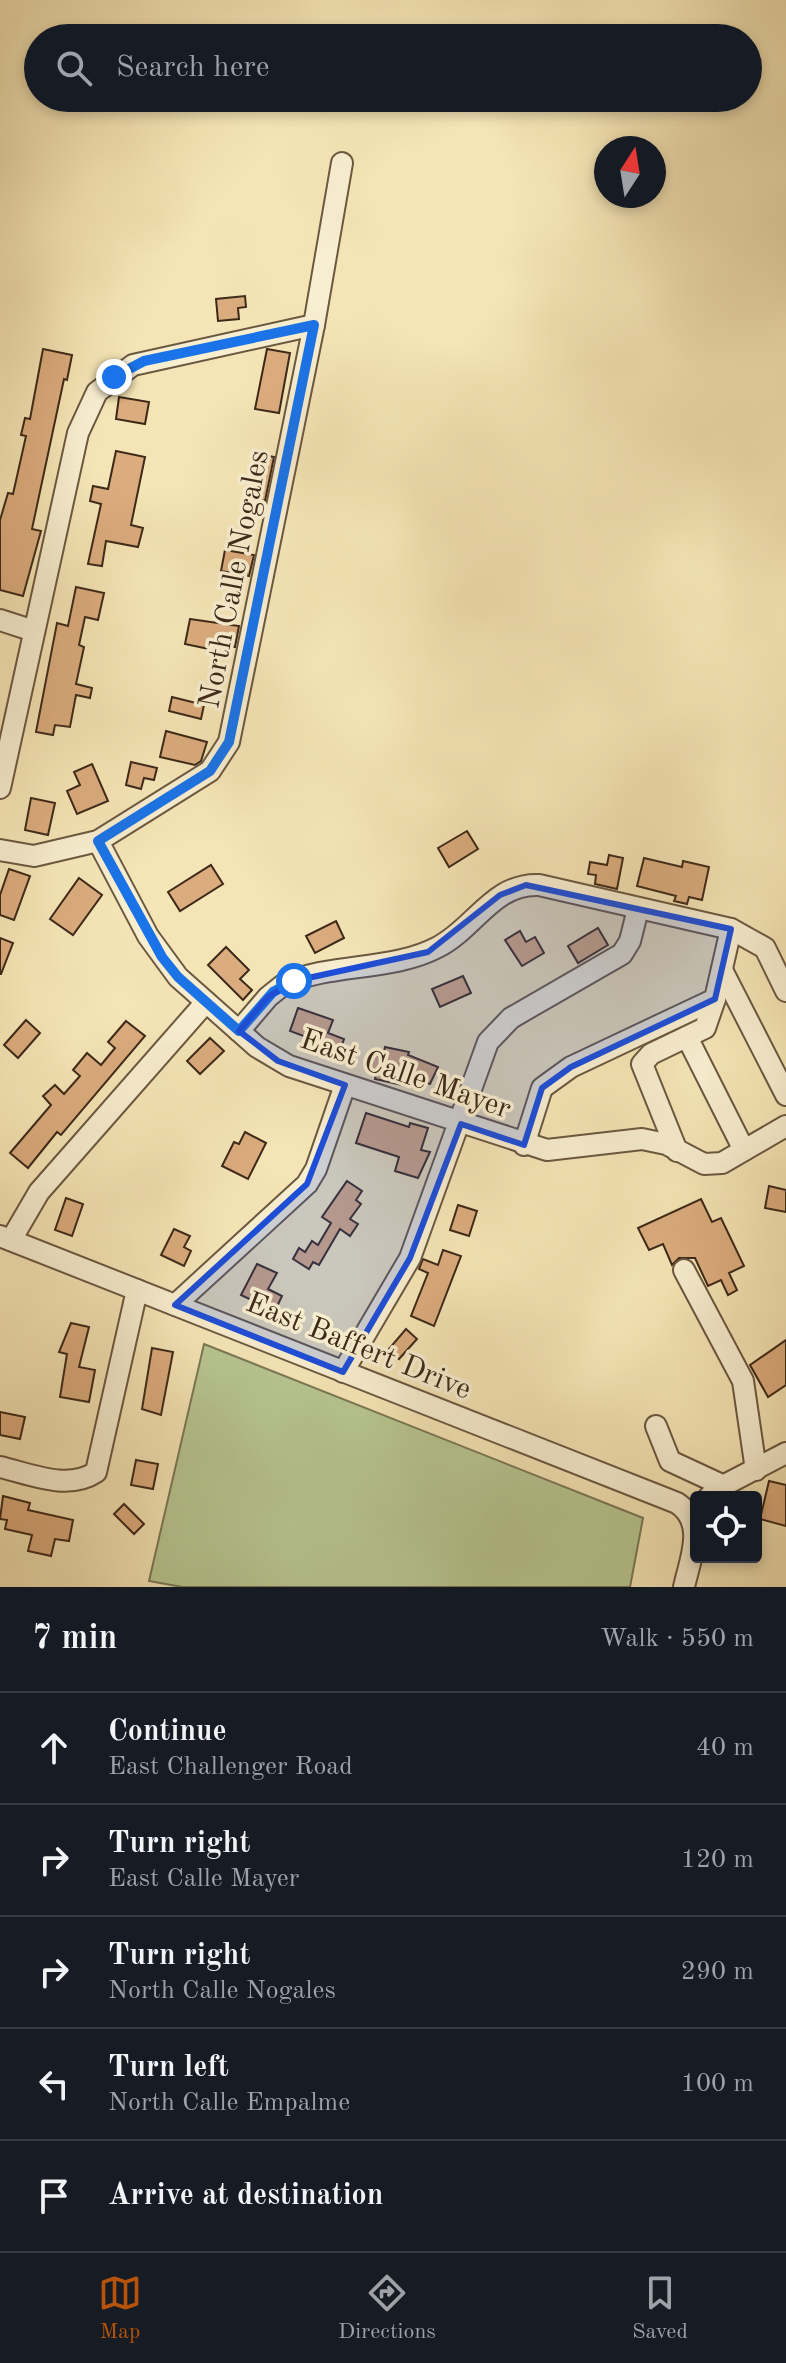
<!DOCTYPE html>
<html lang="en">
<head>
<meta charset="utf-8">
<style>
	:root { --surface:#171b24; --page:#20242c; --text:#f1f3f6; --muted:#9ea1a6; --line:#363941; --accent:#b45309 }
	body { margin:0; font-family:"Old Standard TT",serif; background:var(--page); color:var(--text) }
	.controls { position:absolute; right:24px; bottom:24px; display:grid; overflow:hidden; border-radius:8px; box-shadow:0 4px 12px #0003 }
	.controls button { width:72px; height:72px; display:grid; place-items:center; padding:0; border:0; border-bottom:2px solid var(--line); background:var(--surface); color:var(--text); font:40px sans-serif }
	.compass { position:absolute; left:594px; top:136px; width:72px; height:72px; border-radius:50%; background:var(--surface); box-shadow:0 4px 12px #0003; rotate:12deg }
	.stop { position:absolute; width:24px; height:24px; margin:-18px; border:6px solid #1a73e8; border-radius:50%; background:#fff }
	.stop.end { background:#1a73e8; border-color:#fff; box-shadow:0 2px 8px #0008 }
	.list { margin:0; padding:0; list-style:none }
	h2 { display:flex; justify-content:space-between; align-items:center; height:104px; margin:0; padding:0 32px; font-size:34px }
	h2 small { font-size:26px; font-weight:400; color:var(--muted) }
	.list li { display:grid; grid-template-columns:52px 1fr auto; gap:24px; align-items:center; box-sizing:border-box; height:112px; padding:0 32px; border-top:2px solid var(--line) }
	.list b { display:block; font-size:30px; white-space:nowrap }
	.list p { margin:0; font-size:26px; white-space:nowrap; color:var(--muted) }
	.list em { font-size:26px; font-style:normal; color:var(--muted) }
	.icon { flex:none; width:44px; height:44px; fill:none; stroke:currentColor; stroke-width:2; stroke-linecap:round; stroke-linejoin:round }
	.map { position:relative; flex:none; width:786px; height:1587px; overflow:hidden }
	.search { position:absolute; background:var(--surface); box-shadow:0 4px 12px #0003; left:24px; right:24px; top:24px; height:88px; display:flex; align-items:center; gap:20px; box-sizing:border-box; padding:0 28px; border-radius:44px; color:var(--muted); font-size:30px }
	.sheet { height:664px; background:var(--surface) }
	nav { display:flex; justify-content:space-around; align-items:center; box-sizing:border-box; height:112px; border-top:2px solid var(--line); background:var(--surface); font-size:22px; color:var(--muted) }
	nav a { display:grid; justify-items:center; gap:4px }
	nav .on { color:var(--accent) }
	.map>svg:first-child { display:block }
	.green { fill:#b7c691; stroke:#7a7855; stroke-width:2 }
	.building { fill:#dbac7d; stroke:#3d2919; stroke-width:2 }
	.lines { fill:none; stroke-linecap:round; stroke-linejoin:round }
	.minor-casing { stroke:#6b5840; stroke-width:24 }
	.minor { stroke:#f8eed0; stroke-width:20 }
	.route { stroke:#1a73e8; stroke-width:10 }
	.marked { fill:#1d4ed8; fill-opacity:0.2; stroke:#1d4ed8; stroke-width:6; stroke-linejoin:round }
	.labels { text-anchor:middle; stroke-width:7; stroke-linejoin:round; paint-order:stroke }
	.street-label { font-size:30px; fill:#3d2919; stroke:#f8eed0 }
</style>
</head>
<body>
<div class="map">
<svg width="786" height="1587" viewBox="0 0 786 1587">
	<rect width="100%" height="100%" fill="#f5e5b6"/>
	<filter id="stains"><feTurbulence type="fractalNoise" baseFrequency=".0025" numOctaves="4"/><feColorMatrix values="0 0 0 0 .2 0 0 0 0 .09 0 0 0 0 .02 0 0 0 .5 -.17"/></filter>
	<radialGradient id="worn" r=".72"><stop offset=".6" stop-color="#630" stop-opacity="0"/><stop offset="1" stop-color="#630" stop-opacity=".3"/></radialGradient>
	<!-- green -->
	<path class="green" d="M204 1344 643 1518 630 1587H182L149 1581Z"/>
	<!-- building -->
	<g class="building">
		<path d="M245 296 246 307 238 308 239 319 218 321 216 299Z"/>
		<path d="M43 349 72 355 67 380 64 379 32 529 41 531 23 596 0 590V520L8 493 13 494 26 436 21 435 25 418 30 419Z"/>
		<path d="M267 349 290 353 279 413 255 409Z"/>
		<path d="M119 397 149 402 145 424 116 419Z"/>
		<path d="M116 451 145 457 131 525 143 528 138 547 106 541 102 566 88 564 101 504 90 501 93 486 108 489Z"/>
		<path d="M256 453 274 457 265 501 248 498Z"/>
		<path d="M225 550 254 555 249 576 221 571Z"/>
		<path d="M76 587 104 593 98 620 85 617 79 645 84 647 76 684 92 688 90 698 76 695 70 727 55 725 53 735 36 732 57 623 68 626Z"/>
		<path d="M190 619 239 626 235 647 210 642 209 649 185 644Z"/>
		<path d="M172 697 204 705 201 719 169 711Z"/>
		<path d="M166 731 207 742 201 761 195 765 160 757Z"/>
		<path d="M131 762 157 768 154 780 144 778 141 789 126 785Z"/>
		<path d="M92 764 108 801 77 814 67 791 80 785 74 772Z"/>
		<path d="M31 798 55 803 48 835 25 830Z"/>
		<path d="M467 831 478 849 449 867 438 848Z"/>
		<path d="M609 855 623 858 617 889 595 884 596 875 588 874 590 862 607 865Z"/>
		<path d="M644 858 682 867 683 861 709 867 702 900 689 897 687 904 674 901 676 896 637 886Z"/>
		<path d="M211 865 223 884 180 911 168 892Z"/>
		<path d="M9 869 30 876 14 920 0 915V895Z"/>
		<path d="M79 878 102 895 73 935 50 919Z"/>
		<path d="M336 921 344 938 315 953 306 936Z"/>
		<path d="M598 928 608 945 578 963 568 946Z"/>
		<path d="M520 931 526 942 535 937 544 953 522 966 505 940Z"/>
		<path d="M0 938 13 943 1 974H0Z"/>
		<path d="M226 947 249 970 240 979 252 990 243 1000 208 965Z"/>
		<path d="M463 976 471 993 440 1007 432 989Z"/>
		<path d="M298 1008 333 1020 328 1033 344 1039 338 1057 306 1045 309 1038 290 1031Z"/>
		<path d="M26 1020 40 1033 18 1058 4 1045Z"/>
		<path d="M126 1021 145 1036 61 1135 57 1132 28 1168 10 1153 51 1105 43 1096 55 1085 64 1094 80 1076 73 1070 87 1053 101 1065 115 1048 108 1042Z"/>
		<path d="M210 1038 224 1051 200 1074 187 1061Z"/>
		<path d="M385 1047 409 1052 408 1055 438 1067 430 1084 415 1078 412 1087 375 1079 377 1070 371 1069 375 1050 384 1052Z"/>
		<path d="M366 1113 409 1127 410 1123 428 1128 421 1150 430 1152 418 1178 395 1171 399 1157 356 1143Z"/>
		<path d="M245 1132 266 1143 248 1179 222 1166 234 1142 239 1144Z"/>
		<path d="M347 1181 362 1191 356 1200 361 1204 350 1219 358 1224 350 1236 340 1229 319 1265 313 1262 309 1269 293 1259 299 1248 305 1252 312 1241 318 1245 331 1223 322 1217Z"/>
		<path d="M769 1186 786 1190V1212L765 1208Z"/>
		<path d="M66 1198 83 1204 72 1236 55 1230Z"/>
		<path d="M701 1199 712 1222 721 1218 744 1266 729 1273 737 1290 728 1295 721 1280 708 1286 695 1258H679L672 1265 663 1244 649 1250 638 1228Z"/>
		<path d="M458 1205 477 1211 469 1236 450 1230Z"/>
		<path d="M174 1229 190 1236 184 1247 191 1251 184 1266 161 1255Z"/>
		<path d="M443 1250 461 1256 434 1326 411 1316 428 1273 419 1269 423 1259 438 1265Z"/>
		<path d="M257 1264 277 1273 268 1289 282 1296 275 1311 241 1295Z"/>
		<path d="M71 1323 89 1327 79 1367 95 1370 89 1402 60 1397 67 1354 59 1352Z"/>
		<path d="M406 1329 417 1339 399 1359 388 1350Z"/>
		<path d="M786 1340V1385L768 1397 750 1365Z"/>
		<path d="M152 1348 173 1352 161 1415 142 1409Z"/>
		<path d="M0 1412 25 1417 20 1439 0 1435Z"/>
		<path d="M136 1460 158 1464 153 1489 131 1485Z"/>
		<path d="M769 1481 786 1485V1526L760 1519Z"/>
		<path d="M3 1496 30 1503 28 1510 73 1520 69 1541 55 1539 51 1556 28 1551 32 1535 5 1529 7 1520 0 1519Z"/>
		<path d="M124 1504 144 1524 134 1534 114 1514Z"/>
	</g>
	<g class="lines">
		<defs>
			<g id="minor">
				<path d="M0 620 34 631"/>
				<path d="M0 788 78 433 97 392 133 365 314 325"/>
				<path d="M98 841 148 936 178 977 257 1047 289 1066 547 1150 642 1139 666 1144 704 1164 722 1163 786 1126"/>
				<path d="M0 850 34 856 98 841 210 771 229 742 314 325 342 163"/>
				<path d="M722 970 786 1095"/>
				<path d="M239 1031 268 997 283 985C330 962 391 972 438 947 475 928 493 883 539 885L731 929 765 948 786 991"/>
				<path d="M687 1037 744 1150"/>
				<path d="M524 1145 542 1088 571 1067 715 999 731 929"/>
				<path d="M677 1151 642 1064 651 1054 705 1028 715 999"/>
				<path d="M0 1236 677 1503C707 1523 690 1559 684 1587"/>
				<path d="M11 1240 39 1192 206 1002"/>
				<path d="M684 1270 743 1381 756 1470"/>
				<path d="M175 1305 307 1184 316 1169 345 1085"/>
				<path d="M343 1372 410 1258 488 1042 511 1018 622 954 630 941 638 909"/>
				<path d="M656 1426 670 1461 724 1486"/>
				<path d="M0 1467C30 1474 68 1491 96 1472L137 1290"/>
				<path d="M709 1497 717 1489 786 1453"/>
			</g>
		</defs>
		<!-- minor casing -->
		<use href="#minor" class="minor-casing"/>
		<!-- minor -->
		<use href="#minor" class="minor"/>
	</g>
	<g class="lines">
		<!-- route -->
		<path class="route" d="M114 377 144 361 314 325 229 742 210 771 98 841 162 957 178 977 239 1031 273 992 294 981"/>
	</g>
	<!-- marked area -->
	<path class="marked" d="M526 885 731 929 715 999 571 1067 542 1088 524 1145 461 1124 410 1258 343 1372 175 1305 307 1184 345 1085 278 1061 239 1031 268 997 294 981 428 952 500 895Z"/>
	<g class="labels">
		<!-- street labels -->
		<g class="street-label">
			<text transform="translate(233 579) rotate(-79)" y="10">North Calle Nogales</text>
			<text transform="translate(406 1073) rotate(19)" y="10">East Calle Mayer</text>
			<text transform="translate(359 1345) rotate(22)" y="10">East Baffert Drive</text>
		</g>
	</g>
	<rect width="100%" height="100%" filter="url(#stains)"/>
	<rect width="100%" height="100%" fill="url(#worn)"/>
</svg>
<div class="controls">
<button><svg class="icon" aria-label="locate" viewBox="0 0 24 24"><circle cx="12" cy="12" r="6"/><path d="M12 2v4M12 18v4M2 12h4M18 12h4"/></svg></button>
</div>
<svg class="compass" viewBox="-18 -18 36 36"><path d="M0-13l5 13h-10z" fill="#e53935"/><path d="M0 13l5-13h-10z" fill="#9ea1a6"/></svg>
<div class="stop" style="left:294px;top:981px"></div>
<div class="stop end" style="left:114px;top:377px"></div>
<div class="search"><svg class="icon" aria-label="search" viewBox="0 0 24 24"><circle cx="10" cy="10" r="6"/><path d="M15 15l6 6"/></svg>Search here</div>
</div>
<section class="sheet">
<h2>7 min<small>Walk · 550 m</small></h2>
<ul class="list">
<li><svg class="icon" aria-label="ahead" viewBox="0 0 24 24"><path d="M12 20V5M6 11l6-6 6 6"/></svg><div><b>Continue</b><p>East Challenger Road</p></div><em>40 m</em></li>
<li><svg class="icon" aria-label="right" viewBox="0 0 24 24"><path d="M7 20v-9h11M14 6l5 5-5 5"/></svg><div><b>Turn right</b><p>East Calle Mayer</p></div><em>120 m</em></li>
<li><svg class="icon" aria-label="right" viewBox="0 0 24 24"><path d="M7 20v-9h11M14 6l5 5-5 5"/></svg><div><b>Turn right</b><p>North Calle Nogales</p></div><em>290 m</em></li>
<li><svg class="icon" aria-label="left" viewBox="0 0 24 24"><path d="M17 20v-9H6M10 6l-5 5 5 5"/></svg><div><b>Turn left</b><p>North Calle Empalme</p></div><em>100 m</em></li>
<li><svg class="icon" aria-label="arrive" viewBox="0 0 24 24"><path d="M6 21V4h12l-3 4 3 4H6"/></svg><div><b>Arrive at destination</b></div></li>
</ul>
</section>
<nav>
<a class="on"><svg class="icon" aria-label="map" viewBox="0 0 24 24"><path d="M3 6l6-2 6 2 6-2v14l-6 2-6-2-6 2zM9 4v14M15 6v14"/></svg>Map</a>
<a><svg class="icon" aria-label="directions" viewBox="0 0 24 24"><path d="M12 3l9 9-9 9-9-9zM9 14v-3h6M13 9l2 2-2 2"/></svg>Directions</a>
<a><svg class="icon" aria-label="saved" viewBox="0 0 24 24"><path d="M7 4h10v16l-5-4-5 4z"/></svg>Saved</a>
</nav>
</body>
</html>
